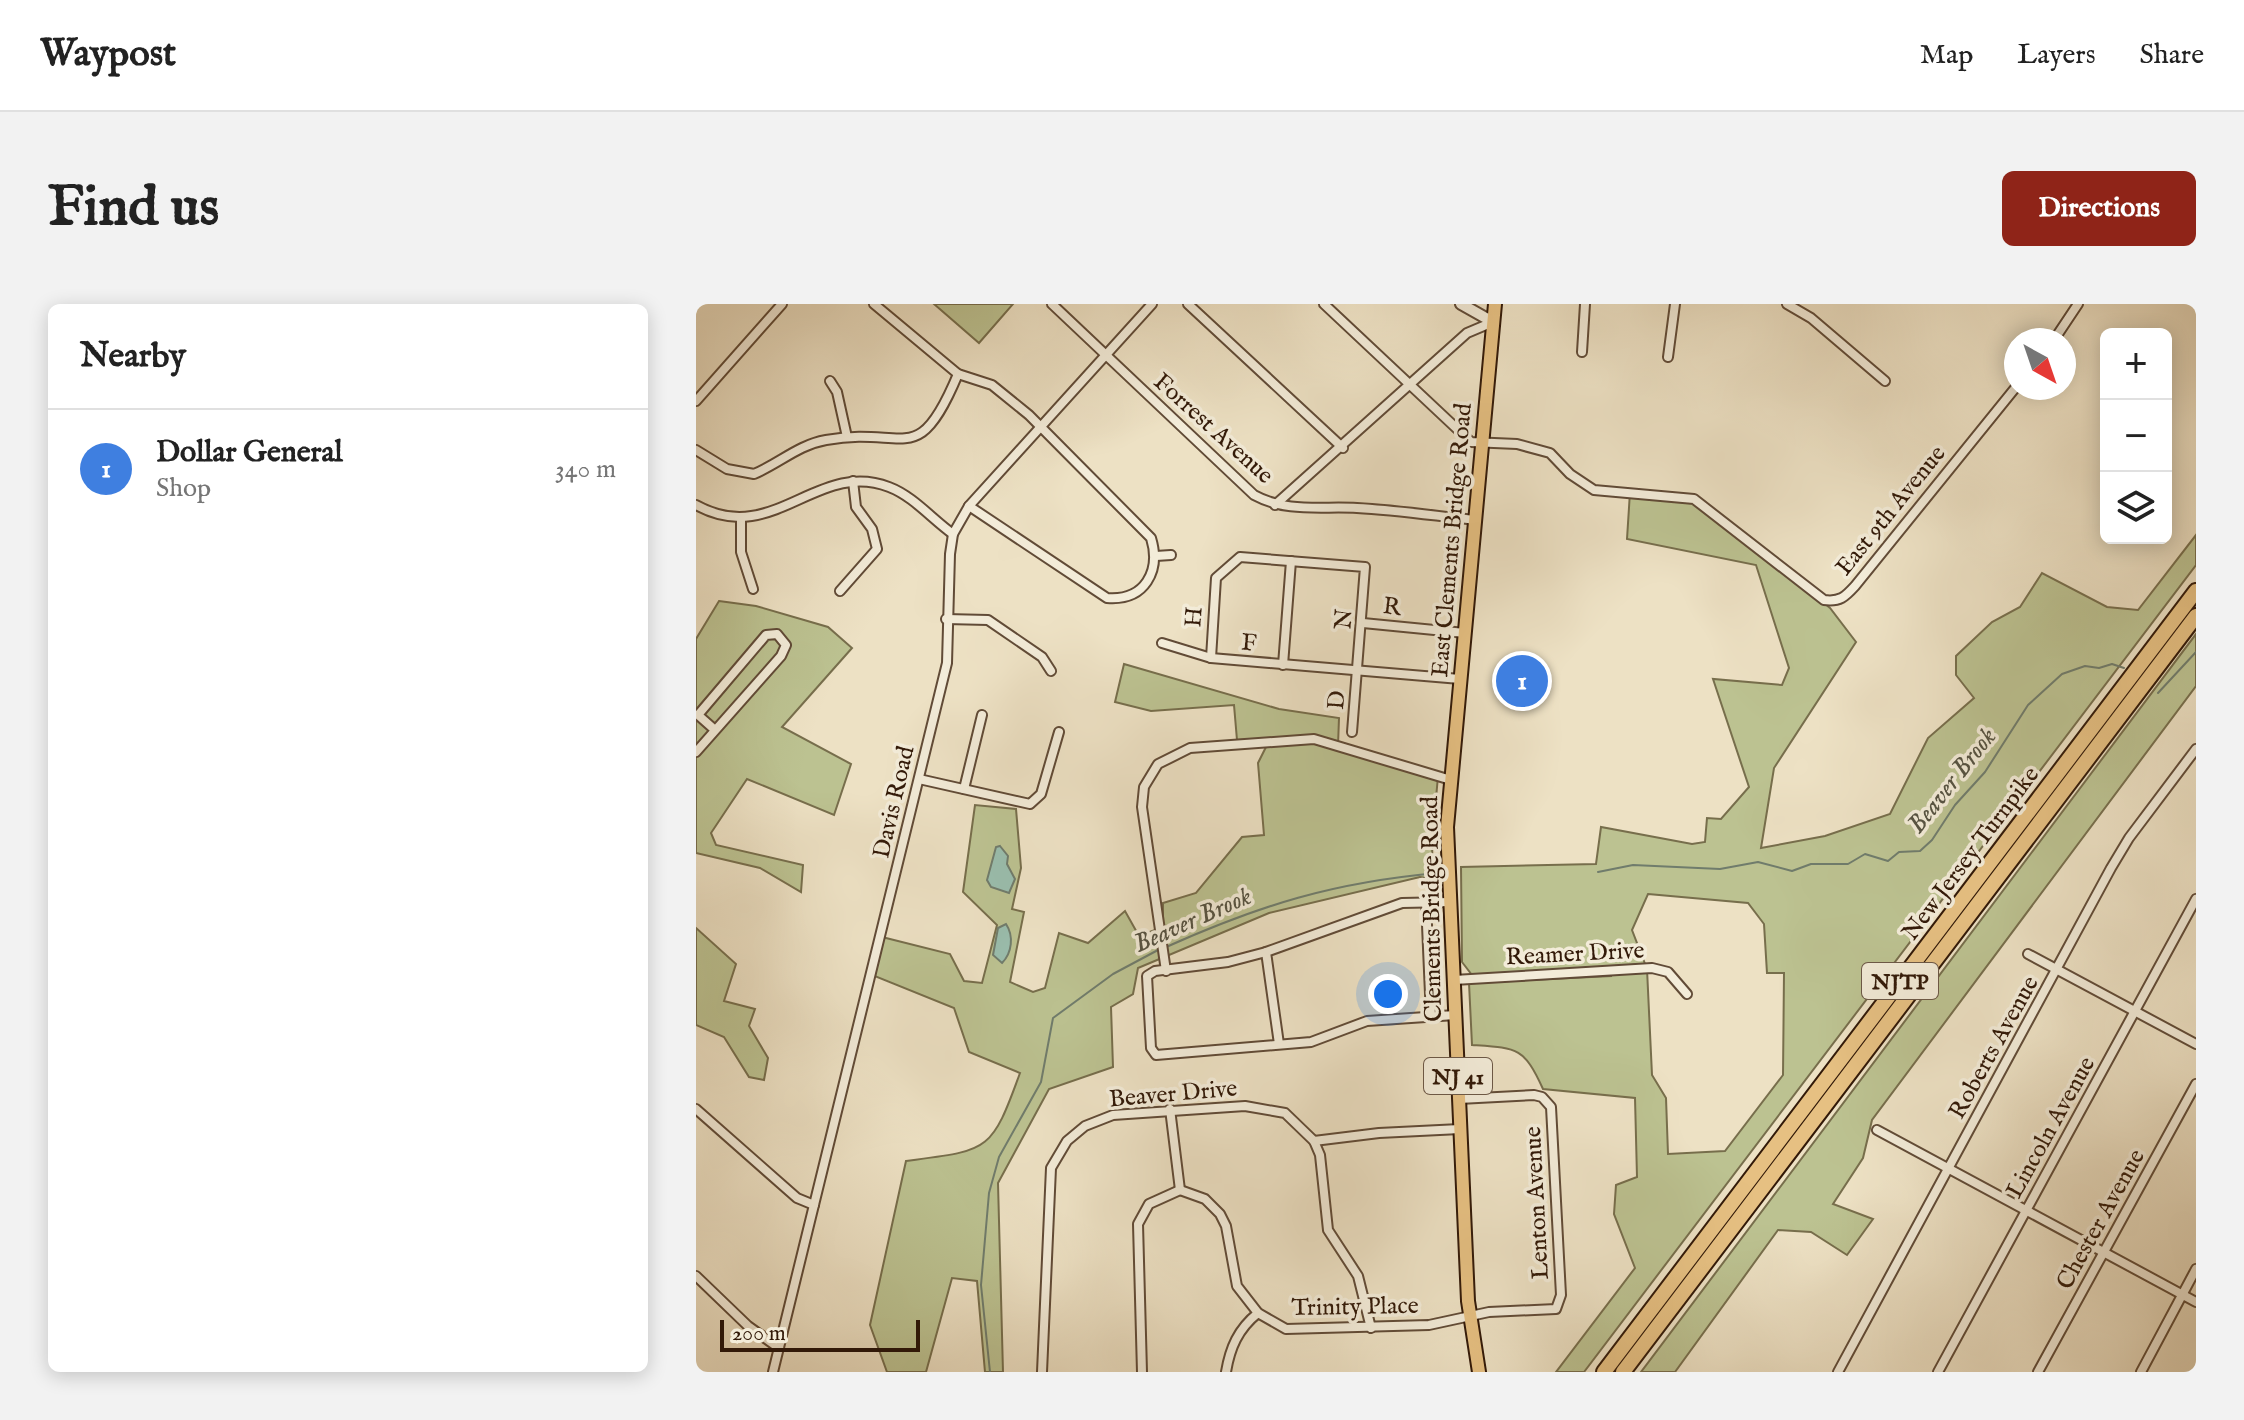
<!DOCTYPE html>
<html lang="en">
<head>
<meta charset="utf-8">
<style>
	:root { --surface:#fff; --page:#f2f2f2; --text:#222; --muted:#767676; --line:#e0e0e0; --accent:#8f2418 }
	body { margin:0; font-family:"IM FELL English",serif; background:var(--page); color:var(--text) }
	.controls { position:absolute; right:24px; top:24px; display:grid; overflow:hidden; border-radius:12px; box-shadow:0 4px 20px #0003 }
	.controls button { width:72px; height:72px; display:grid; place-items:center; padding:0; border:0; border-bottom:2px solid var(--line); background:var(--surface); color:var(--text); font:40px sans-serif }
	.compass { position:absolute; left:1308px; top:24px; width:72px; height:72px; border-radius:50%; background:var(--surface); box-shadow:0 4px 20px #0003; rotate:140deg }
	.scale { position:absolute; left:24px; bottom:20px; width:200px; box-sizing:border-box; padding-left:8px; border:4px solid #321908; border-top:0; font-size:22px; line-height:28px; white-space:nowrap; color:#321908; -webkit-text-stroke:6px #f3ecd9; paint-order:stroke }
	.you { position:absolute; left:692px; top:690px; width:28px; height:28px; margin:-20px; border:6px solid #fff; border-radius:50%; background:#1a73e8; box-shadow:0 0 0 12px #1a73e833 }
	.badge { display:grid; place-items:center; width:52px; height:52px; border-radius:50%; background:var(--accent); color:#fff; font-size:26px; font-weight:700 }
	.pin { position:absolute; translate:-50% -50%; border:4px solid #fff; box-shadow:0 2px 8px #0006 }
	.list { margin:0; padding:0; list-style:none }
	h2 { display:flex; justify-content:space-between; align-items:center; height:104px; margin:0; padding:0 32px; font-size:34px }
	h2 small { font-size:26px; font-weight:400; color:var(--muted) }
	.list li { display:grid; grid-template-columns:52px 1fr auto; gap:24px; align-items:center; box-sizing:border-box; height:120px; padding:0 32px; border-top:2px solid var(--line) }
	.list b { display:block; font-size:30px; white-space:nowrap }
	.list p { margin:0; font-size:26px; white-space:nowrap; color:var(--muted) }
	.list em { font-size:26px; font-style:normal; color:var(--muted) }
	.icon { flex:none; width:44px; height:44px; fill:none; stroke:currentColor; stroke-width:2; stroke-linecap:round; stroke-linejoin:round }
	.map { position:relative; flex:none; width:1500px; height:1068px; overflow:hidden; border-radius:12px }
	header { display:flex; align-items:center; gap:48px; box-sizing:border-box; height:112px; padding:0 40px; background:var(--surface); border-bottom:2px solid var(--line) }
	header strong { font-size:38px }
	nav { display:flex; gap:44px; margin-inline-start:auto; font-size:28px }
	.intro { display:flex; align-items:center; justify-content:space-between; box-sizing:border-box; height:192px; padding:0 48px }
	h1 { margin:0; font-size:56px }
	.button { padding:20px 36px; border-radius:12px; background:var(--accent); color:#fff; font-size:28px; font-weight:700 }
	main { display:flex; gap:48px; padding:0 48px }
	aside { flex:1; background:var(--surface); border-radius:12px; box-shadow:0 4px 20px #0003 }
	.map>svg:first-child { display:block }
	.green { fill:#bcc291; stroke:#776e4c; stroke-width:2; fill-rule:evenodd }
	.water { fill:#9abeae; stroke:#707c6c; stroke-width:2 }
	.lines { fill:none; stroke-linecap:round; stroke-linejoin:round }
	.stream { stroke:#707c6c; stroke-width:2 }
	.minor-casing { stroke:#614b37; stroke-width:12 }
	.tertiary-casing { stroke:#614b37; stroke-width:14 }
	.primary-casing { stroke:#321908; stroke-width:16 }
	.motorway-casing { stroke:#321908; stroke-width:18 }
	.minor { stroke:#f3ecd9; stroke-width:8 }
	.tertiary { stroke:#f3ecd9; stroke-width:10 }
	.primary { stroke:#e6c082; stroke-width:12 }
	.motorway { stroke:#e6c082; stroke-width:14 }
	.labels { text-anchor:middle; stroke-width:7; stroke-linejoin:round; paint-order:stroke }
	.shield { fill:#f3ecd9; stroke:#6c5847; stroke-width:2 }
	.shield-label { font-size:22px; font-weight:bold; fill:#321908 }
	.street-label { font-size:24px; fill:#321908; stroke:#f3ecd9 }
	.water-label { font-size:26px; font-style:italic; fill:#565342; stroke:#f3ecd9 }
</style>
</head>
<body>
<header>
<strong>Waypost</strong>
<nav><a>Map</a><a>Layers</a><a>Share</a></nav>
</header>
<div class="intro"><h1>Find us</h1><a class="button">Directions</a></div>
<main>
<aside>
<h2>Nearby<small></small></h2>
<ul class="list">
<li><span class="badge" style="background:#3f7fe0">1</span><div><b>Dollar General</b><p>Shop</p></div><em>340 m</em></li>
</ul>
</aside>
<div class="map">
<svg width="1500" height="1068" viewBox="0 0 1500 1068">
	<rect width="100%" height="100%" fill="#ede1c4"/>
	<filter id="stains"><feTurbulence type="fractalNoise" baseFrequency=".0025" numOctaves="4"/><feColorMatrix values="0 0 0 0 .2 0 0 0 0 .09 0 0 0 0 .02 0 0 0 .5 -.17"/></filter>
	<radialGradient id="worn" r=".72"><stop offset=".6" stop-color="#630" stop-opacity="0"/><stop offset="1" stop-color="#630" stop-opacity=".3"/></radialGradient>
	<!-- green -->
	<g class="green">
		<path d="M238 0H317L283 39Z"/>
		<path d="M934 188 1009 200 1134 304 1160 338 1078 464 1065 544 1129 532 1194 510 1232 434 1278 394 1260 371V352L1296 318 1324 303 1346 269 1411 303 1442 306 1500 231V261L888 1068H860L939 964 918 910 920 881 941 873 939 794 847 785C828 743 821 744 776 741L773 679 915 672 914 664 776 671 766 658 765 563 900 560 905 523 996 540 1009 538 1011 514 1025 515 1053 483 1017 375 1086 381 1093 364 1060 261 931 235ZM952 590 1052 599 1068 620 1071 669H1088L1087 771 1029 847 972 850 970 794 956 771 951 665 936 626Z"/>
		<path d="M23 297 60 302 132 323 156 344 86 423 155 460 138 511 51 475 15 529 20 541 107 561 105 588 64 564 0 549V335Z"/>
		<path d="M1500 330V382L1176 816 1167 854 1137 900 1177 915 1151 951 1115 928 1082 926 979 1068H945Z"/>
		<path d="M428 360 583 405 643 414 642 442 742 472 736 539 737 575 724 573 573 609 442 664 437 690 415 703 417 763 353 785 302 879 307 1068H289L281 977 256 974 230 1068H191L174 1021 210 857C293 846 295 849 324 769L273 748 258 704 176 671 186 633 254 650 268 677 286 679 301 621 267 588 279 501 320 505 325 564 316 605 328 608 314 678 337 688 349 684 363 629 392 639 429 607 443 632 467 623V599L500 589 546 533 568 531 562 459 574 435 541 436 538 401 455 407 419 398Z"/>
		<path d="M0 624 40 660 28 697 59 705 53 722 72 754 68 776 53 773 28 733 0 721Z"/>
	</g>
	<!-- water -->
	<g class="water">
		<path d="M304 542 312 552 311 560 319 575 313 589 295 583 291 576 300 543Z"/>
		<path d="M310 620C318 632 316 649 306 659L297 651 302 624Z"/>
	</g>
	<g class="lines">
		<!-- stream -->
		<g class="stream">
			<path d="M1462 389 1500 348"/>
			<path d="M902 568 937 561 1024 565 1062 558 1096 567 1115 560H1152L1169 550 1192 557 1203 548 1224 547 1236 536 1259 501 1289 468 1332 401 1366 370 1389 362 1403 364 1416 360 1428 364"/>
			<path d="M468 644C564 601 638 578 743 569"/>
			<path d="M294 1068 285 981 293 889 303 853 345 778 357 714 417 670 462 646"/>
		</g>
		<defs>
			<g id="minor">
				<path d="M178 0 262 70 296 81 333 111 455 234C465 267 449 297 411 294L273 202"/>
				<path d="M356 0 558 191C591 209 625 202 661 204 700 206 740 212 779 216"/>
				<path d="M492 0 647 144"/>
				<path d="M628 0 775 138 821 140 854 149 874 170 898 186 998 195 1128 296C1144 298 1149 293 1159 282L1320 83"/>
				<path d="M1091 0 1115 14 1189 77"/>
				<path d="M1358 36 1382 0"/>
				<path d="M886 48 889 0"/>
				<path d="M972 53 979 0"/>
				<path d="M134 77 141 88 151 133"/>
				<path d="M0 97 86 0"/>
				<path d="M0 146 31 165 58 170C84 159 102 141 130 136 210 121 221 168 262 70"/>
				<path d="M0 201C77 244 121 155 193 183 217 192 236 215 257 230"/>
				<path d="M579 201 771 29 797 18"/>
				<path d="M45 214V248L57 285"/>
				<path d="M460 252 475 251"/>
				<path d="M144 287 181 245 176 225 160 203 157 177"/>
				<path d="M250 315 292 316 346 353 355 367"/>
				<path d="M667 319 769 329"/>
				<path d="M466 339 515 354 764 375"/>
				<path d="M515 354 520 274 544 253 669 263 656 428"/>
				<path d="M587 361 595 257"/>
				<path d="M0 448 85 352 90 341 81 330 70 331 2 411 19 426"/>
				<path d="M223 475 334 500 345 490 363 428"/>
				<path d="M268 485 286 411"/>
				<path d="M730 598 735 713"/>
				<path d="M570 648 532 658 459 667 451 672 455 744 460 751 615 738 671 717 759 711"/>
				<path d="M1332 650 1500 740"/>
				<path d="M470 667 446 503 448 483 462 460 494 444 618 435 755 476"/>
				<path d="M758 676 956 664 972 668 991 690"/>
				<path d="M583 740 570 648 706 599 754 598"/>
				<path d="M0 805 101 894 118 901"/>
				<path d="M474 805 484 886"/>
				<path d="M1181 826 1500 998"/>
				<path d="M618 837 683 829 764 825"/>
				<path d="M484 886 509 895 524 910 530 922 541 982 562 1009 590 1025 733 1021 793 1008 860 1005 865 991 855 803 846 793 838 791 763 795"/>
				<path d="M0 972 52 1022 83 1044"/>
				<path d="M77 1068 251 359 254 250 257 230 273 202 456 0"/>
				<path d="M346 1068 355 864 371 837 389 822 417 811 549 802 589 809 618 837 624 851 632 926 662 972 675 1024"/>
				<path d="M446 1068 442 920 453 900 484 886"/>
				<path d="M530 1068C534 1044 542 1025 562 1009"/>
				<path d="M1142 1068 1415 564 1433 534 1500 445"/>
				<path d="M1242 1068 1500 595"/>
				<path d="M1342 1068 1500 780"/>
				<path d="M1445 1068 1500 965"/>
			</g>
			<path id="tertiary" d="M765 0 797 18"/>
			<path id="primary" d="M783 1068 772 997 751 523 799 0"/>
			<g id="motorway">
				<path d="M908 1068 1500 287"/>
				<path d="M927 1068 1500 312"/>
			</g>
		</defs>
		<!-- minor casing -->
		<use href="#minor" class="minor-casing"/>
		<!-- tertiary casing -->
		<use href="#tertiary" class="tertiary-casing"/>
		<!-- primary casing -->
		<use href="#primary" class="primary-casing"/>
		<!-- motorway casing -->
		<use href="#motorway" class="motorway-casing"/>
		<!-- minor -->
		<use href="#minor" class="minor"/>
		<!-- tertiary -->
		<use href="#tertiary" class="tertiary"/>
		<!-- primary -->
		<use href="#primary" class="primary"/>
		<!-- motorway -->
		<use href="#motorway" class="motorway"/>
	</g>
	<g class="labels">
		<!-- shield labels -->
		<g class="shield">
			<rect x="1166" y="659" width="76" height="36" rx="6"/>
			<rect x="728" y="754" width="68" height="36" rx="6"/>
		</g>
		<g class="shield-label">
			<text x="1204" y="685">NJTP</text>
			<text x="762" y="780">NJ 41</text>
		</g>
		<!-- street labels -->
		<g class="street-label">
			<text transform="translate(518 124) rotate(42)" y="8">Forrest Avenue</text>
			<text transform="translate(1194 206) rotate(-51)" y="8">East 9th Avenue</text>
			<text transform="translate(755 236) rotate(-85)" y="8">East Clements Bridge Road</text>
			<text transform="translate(696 302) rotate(6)" y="8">R</text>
			<text transform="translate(497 313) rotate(-86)" y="8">H</text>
			<text transform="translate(647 315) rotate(-86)" y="8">N</text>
			<text transform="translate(553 338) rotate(6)" y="8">F</text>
			<text transform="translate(640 396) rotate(-84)" y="8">D</text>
			<text transform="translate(197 498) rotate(-77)" y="8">Davis Road</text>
			<text transform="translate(1274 549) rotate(-53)" y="8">New Jersey Turnpike</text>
			<text transform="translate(735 605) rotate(-91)" y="8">Clements Bridge Road</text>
			<text transform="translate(879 649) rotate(-3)" y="8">Reamer Drive</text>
			<text transform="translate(1297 743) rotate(-61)" y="8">Roberts Avenue</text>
			<text transform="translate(477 789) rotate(-5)" y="8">Beaver Drive</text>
			<text transform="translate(1354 823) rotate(-61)" y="8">Lincoln Avenue</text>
			<text transform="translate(840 899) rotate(-93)" y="8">Lenton Avenue</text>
			<text transform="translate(1404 915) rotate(-61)" y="8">Chester Avenue</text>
			<text transform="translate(659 1002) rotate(-1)" y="8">Trinity Place</text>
		</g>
		<!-- water labels -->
		<g class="water-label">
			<text transform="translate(1255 476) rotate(-52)" y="9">Beaver Brook</text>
			<text transform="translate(496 615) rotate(-24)" y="9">Beaver Brook</text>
		</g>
	</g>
	<rect width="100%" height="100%" filter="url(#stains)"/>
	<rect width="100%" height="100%" fill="url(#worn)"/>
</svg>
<div class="controls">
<button>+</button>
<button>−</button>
<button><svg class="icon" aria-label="layers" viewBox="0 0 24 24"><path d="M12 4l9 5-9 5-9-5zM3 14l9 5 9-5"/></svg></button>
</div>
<svg class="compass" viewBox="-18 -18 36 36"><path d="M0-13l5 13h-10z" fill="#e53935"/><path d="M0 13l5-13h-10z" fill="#767676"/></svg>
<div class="scale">200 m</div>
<div class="you"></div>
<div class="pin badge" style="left:826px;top:377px;background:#3f7fe0">1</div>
</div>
</main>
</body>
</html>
